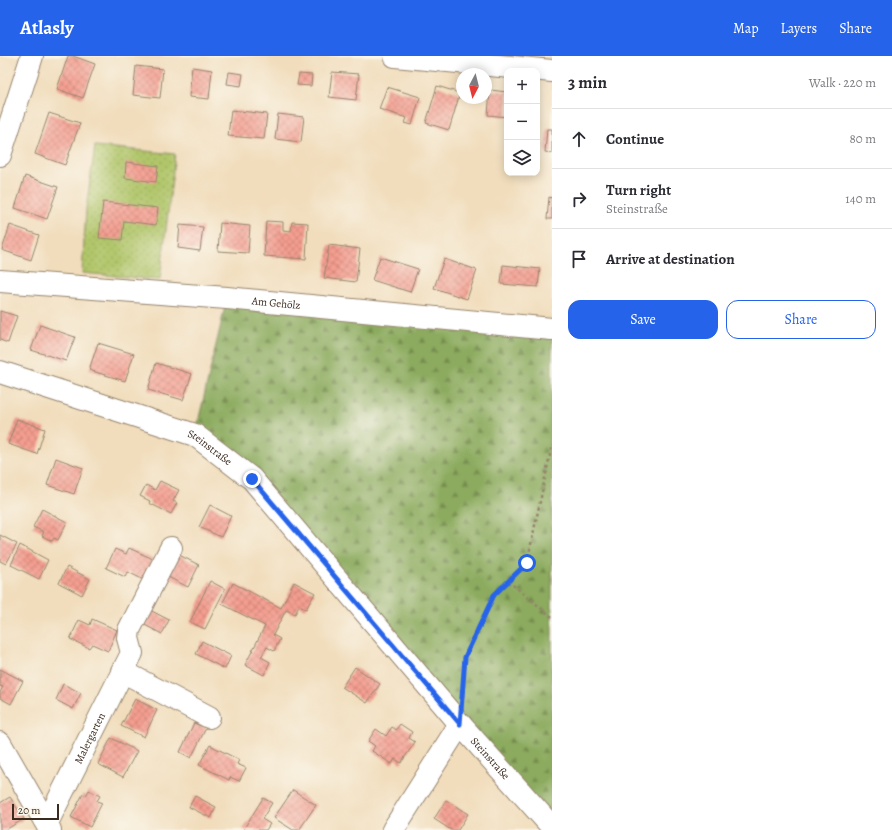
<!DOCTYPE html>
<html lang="en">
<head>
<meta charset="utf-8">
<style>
	:root { --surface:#fff; --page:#f2f2f3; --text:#2b2b33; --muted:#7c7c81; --line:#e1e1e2; --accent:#2563eb }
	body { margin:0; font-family:Alegreya,serif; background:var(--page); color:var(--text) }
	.controls { position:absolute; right:12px; top:12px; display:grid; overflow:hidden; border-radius:8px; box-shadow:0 2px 10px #0003 }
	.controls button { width:36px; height:36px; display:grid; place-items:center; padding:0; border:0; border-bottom:1px solid var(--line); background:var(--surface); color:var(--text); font:20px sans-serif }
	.compass { position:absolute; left:456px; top:12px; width:36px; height:36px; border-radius:50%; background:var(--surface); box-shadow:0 2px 10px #0003; rotate:187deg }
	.scale { position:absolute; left:12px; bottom:10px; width:47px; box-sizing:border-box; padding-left:4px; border:2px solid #3b2a1e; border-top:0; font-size:11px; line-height:14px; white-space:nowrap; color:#3b2a1e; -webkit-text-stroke:3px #fbf7ec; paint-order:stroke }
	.stop { position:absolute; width:12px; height:12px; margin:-9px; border:3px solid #2563eb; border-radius:50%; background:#fff }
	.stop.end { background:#2563eb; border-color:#fff; box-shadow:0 1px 4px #0008 }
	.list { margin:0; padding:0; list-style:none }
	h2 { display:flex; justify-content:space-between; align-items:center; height:52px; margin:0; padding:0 16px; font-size:17px }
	h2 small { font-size:13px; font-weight:400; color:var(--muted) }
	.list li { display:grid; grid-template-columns:26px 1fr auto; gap:12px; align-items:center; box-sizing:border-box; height:60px; padding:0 16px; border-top:1px solid var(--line) }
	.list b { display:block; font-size:15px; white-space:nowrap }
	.list p { margin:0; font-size:13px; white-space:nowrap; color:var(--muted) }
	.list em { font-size:13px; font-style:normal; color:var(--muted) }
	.actions { display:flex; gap:8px; padding:12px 16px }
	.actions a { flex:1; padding:9px 0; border:1px solid var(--accent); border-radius:12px; text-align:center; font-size:14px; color:var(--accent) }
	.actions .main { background:var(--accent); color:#fff }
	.icon { flex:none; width:22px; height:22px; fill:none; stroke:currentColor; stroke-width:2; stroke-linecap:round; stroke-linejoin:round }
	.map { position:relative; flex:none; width:552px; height:774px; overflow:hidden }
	header { display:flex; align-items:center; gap:24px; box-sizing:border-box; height:56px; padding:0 20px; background:var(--accent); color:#fff }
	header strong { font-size:19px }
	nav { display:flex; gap:22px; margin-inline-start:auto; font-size:14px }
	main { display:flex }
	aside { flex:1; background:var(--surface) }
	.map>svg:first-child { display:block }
	.forest { fill:url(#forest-firs); stroke:#646a3e }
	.garden { fill:url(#garden-dots); stroke:#767844 }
	.building { fill:url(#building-cross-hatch) }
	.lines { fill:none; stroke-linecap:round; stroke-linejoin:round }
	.minor-casing { stroke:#96846d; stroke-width:24 }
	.path { stroke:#96846d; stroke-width:2.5; stroke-dasharray:3 3; stroke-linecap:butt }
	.minor { stroke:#fff; stroke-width:22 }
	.route { stroke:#2563eb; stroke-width:5 }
	.labels { text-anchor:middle; stroke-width:3; stroke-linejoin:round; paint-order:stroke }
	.street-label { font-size:11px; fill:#3b2a1e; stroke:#fbf7ec }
</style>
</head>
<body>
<header>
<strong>Atlasly</strong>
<nav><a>Map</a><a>Layers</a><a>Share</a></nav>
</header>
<main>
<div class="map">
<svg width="552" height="774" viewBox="0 0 552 774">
	<defs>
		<pattern id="forest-firs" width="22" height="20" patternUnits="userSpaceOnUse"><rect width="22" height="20" fill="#8cab5e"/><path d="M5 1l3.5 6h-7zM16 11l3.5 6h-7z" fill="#748b4d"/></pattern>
		<pattern id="garden-dots" width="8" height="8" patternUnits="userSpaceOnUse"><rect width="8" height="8" fill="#b1c66a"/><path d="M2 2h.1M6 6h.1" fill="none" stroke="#99aa5b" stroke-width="1.8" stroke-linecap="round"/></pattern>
		<pattern id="building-cross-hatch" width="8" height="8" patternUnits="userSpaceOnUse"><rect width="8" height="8" fill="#f49e90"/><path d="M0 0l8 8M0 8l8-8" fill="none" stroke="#c78175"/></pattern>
	</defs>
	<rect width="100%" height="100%" fill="#fbf7ec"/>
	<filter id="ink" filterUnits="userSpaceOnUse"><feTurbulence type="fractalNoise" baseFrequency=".025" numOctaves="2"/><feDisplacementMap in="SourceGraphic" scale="8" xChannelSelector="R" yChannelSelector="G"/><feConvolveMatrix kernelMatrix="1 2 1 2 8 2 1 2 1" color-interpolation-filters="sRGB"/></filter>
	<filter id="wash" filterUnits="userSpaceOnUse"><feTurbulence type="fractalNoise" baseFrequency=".012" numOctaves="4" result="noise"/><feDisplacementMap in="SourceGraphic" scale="16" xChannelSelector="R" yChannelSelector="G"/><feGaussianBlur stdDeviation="0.9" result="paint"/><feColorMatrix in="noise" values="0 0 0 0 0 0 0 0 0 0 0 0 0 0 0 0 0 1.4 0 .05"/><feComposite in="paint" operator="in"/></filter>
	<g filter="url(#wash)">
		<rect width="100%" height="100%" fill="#f1ddbc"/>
		<!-- forest -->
		<path class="forest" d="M227 242 552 273V771L252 423 195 379Z"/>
		<!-- garden -->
		<path class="garden" d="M95 90 175 98 160 224 82 217 86 153Z"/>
		<g id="blocks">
			<!-- building -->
			<g class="building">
				<path d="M68 0H73L95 8 83 42 57 33Z"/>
				<path d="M136 10 163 13 160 42 133 39Z"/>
				<path d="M192 11 212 14 209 43 189 41Z"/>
				<path d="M229 16 243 18 241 30 227 28Z"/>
				<path d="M332 16 359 18 356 44 329 41Z"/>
				<path d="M299 18 312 19 311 30 297 29Z"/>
				<path d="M437 30 460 37 449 74 426 67Z"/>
				<path d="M387 31 420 41 412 69 405 67 407 62 379 53Z"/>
				<path d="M490 34 507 36V61L488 59Z"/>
				<path d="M231 54 267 58 264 83 228 80Z"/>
				<path d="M49 57 80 67 65 109 35 98Z"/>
				<path d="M278 58 304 61 301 86 275 83Z"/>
				<path d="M547 73H552V97L545 96Z"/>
				<path d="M126 106 158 110 156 126 125 122Z"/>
				<path d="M25 120 58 131 47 163 15 152Z"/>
				<path d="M549 141 552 142V163H547Z"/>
				<path d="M103 146 158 152 156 169 124 165 122 184 99 182Z"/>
				<path d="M266 165 283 166V174L291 175 292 166 308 167 306 203 264 200Z"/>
				<path d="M220 167 250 170 248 197 218 195Z"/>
				<path d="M10 169 39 179 31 204 2 194Z"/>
				<path d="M180 169 203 171 200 195 178 192Z"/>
				<path d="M329 189 360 193 356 226 324 222Z"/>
				<path d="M380 201 418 213 410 236 372 224Z"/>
				<path d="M444 203 477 214 467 243 434 232Z"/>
				<path d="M503 209 540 213 538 231 501 228Z"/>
				<path d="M0 255 17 260 8 287 0 284Z"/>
				<path d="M40 269 75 281 66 305 31 294Z"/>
				<path d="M98 287 134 298 125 325 89 314Z"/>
				<path d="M156 307 192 318 183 344 148 334Z"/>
				<path d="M17 363 45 373 37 398 8 388Z"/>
				<path d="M56 402 83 412 74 438 47 429Z"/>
				<path d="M160 425 179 434 173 445 177 447 171 458 149 447 150 445 140 440 146 429 155 434Z"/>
				<path d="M210 449 231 460 221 481 199 471Z"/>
				<path d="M42 453 67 466 58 484 54 482 52 485 42 480 44 476 33 471Z"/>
				<path d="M0 479 17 488 6 508 0 505Z"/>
				<path d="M20 489 48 504 39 523 11 509Z"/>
				<path d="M129 492 153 503 144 524 128 516 125 521 106 512 115 493 126 498Z"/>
				<path d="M179 499 199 509 188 531 168 521Z"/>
				<path d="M67 511 90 523 82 539 59 527Z"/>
				<path d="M210 525 225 533 205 573 190 566Z"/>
				<path d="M294 526 315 537 306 553 299 550 295 558 286 554 273 579 280 583 274 595 267 591 261 601 270 606 264 619 245 609 265 570 222 548 233 527 281 552Z"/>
				<path d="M148 553 169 564 162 578 141 567Z"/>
				<path d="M92 563 117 574 108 595 92 588 89 592 70 583 79 564 90 569Z"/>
				<path d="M202 585 231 600 225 613 196 598Z"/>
				<path d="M355 611 380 628 367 647 342 631Z"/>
				<path d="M0 613 23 625 11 648 0 642V636L3 631 0 630Z"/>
				<path d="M63 628 81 637 73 653 56 644Z"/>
				<path d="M135 643 157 654 144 681 121 670Z"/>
				<path d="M194 667 206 672 191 702 180 696Z"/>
				<path d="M400 668 412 676 409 682 415 686 401 707 395 703 392 708 372 695 375 690 368 685 376 673 386 680 392 671 396 674Z"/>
				<path d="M111 682 137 695 123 721 98 708Z"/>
				<path d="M210 689 239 704 237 708 246 712 239 725 230 721 229 724 199 709Z"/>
				<path d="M89 734 100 740 97 745 102 747 90 771 71 761 83 738 86 740Z"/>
				<path d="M293 734 316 749 299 774H293L274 762Z"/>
				<path d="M195 740 216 751 211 762 189 751Z"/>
				<path d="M10 741 24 763 5 774H0V747Z"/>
				<path d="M263 742 272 747 262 763 270 768 266 774H243Z"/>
				<path d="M446 744 468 758 458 774H451L434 763Z"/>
			</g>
		</g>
	</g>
	<g filter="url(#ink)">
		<use href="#blocks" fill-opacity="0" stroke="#96846d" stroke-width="1"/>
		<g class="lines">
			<defs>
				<g id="minor">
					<path d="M395 0 552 15"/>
					<path d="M0 99 32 0"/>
					<path id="s1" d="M0 225 227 242 552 273"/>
					<path id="s2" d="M0 316 195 379 252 423 460 668 552 771"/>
					<path d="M122 615 209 661"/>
					<path d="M0 687 50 774"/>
					<path id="s3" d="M47 767 132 597 128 582 129 574 171 492"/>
					<path d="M393 774 460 668"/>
				</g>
			</defs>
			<!-- minor casing -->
			<use href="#minor" class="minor-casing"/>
			<!-- path -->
			<g class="path">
				<path d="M508 525 552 561"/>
				<path d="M462 642 465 601 494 539 527 507 552 389"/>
			</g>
			<!-- minor -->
			<use href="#minor" class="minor"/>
		</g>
	</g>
	<g class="lines" filter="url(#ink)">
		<!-- route -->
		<path class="route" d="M252 423 460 668 465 601 494 539 527 507"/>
	</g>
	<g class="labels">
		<!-- street labels -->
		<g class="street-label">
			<text dy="4" stroke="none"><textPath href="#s1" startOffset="277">Am Gehölz</textPath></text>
			<text dy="4" stroke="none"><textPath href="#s2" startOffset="224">Steinstraße</textPath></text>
			<text dy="4" stroke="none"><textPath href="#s3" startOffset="95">Malergarten</textPath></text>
			<text dy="4" stroke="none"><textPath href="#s2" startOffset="644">Steinstraße</textPath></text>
		</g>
	</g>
</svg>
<div class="controls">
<button>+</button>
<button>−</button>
<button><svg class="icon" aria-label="layers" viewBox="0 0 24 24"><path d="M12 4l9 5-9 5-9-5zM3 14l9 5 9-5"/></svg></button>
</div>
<svg class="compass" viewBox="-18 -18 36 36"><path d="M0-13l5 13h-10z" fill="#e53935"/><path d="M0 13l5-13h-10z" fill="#7c7c81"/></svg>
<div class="scale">20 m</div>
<div class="stop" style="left:527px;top:507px"></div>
<div class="stop end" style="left:252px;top:423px"></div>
</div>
<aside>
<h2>3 min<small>Walk · 220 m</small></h2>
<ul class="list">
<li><svg class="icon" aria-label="ahead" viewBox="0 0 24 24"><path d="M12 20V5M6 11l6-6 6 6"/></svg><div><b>Continue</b></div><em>80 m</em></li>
<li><svg class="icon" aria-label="right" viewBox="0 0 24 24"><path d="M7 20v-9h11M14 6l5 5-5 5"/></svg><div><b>Turn right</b><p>Steinstraße</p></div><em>140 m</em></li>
<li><svg class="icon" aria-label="arrive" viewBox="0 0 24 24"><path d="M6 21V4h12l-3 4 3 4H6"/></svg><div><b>Arrive at destination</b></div></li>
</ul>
<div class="actions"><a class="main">Save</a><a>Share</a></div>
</aside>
</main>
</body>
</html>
